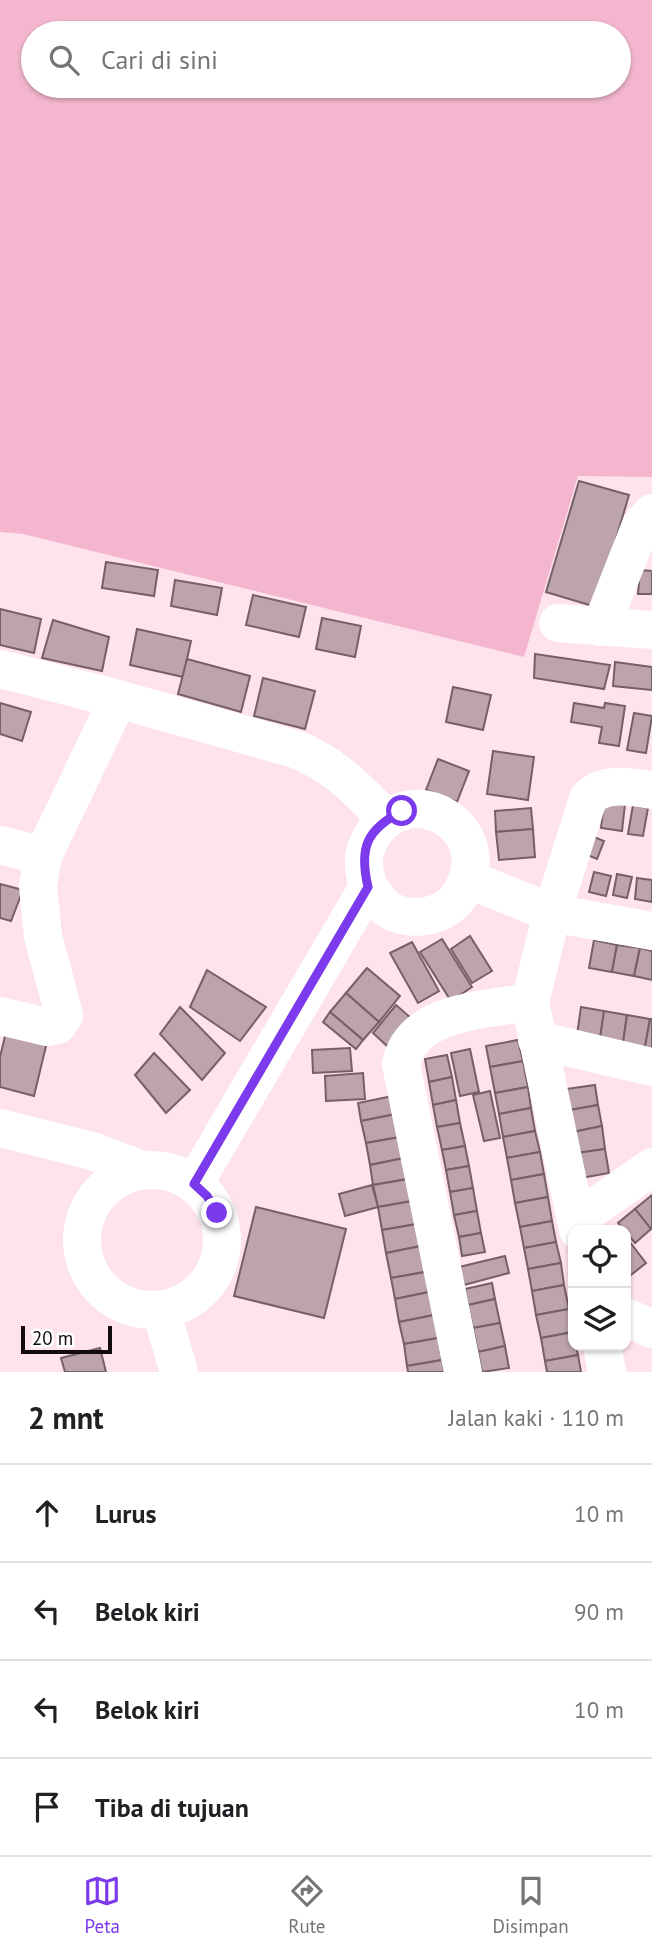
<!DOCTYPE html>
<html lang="id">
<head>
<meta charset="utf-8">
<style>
	:root { --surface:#fff; --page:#f6f6f6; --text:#202124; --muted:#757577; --line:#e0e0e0; --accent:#7c3aed }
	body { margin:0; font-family:"PT Sans",sans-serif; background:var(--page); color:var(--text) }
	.controls { position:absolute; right:21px; bottom:21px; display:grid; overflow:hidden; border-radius:14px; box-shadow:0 2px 5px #0004 }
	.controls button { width:63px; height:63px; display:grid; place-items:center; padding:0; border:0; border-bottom:2px solid var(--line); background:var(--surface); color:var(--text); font:35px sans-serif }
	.scale { position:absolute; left:21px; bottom:18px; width:91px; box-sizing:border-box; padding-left:7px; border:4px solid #120a0d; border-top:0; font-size:19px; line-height:24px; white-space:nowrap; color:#120a0d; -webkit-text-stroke:5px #fff; paint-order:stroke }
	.stop { position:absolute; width:21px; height:21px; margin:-16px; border:5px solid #7c3aed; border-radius:50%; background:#fff }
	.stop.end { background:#7c3aed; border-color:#fff; box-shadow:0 2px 7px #0008 }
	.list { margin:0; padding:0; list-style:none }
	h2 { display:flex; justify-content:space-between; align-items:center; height:91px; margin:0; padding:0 28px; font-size:30px }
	h2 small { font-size:23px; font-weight:400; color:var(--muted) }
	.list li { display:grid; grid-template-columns:46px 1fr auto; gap:21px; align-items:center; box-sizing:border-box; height:98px; padding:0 28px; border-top:2px solid var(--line) }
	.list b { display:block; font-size:26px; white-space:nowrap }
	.list em { font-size:23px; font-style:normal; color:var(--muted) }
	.icon { flex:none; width:38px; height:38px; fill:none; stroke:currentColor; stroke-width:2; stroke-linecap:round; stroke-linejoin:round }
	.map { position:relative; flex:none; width:652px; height:1372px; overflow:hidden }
	.search { position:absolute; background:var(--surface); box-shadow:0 2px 5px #0004; left:21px; right:21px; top:21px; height:77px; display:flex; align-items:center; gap:18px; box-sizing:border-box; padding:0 24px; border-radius:38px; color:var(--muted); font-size:26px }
	.sheet { height:483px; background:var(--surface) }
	nav { display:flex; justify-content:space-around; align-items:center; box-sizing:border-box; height:98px; border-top:2px solid var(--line); background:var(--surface); font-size:19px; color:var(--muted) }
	nav a { display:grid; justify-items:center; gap:4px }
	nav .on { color:var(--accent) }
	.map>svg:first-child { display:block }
	.green { fill:#f4b6ce; fill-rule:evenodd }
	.building { fill:#bca3ac; stroke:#765f67; stroke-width:2 }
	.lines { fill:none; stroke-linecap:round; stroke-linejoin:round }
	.minor { stroke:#fff; stroke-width:38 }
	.route { stroke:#7c3aed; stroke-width:9 }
</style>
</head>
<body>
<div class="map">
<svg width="652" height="1372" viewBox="0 0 652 1372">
	<rect width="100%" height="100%" fill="#fee3ec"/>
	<!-- green -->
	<path class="green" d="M0 0H652V477L578 476 524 657 23 534 0 532ZM33 33H619V86H33Z"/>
	<!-- building -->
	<g class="building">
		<path d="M579 481 629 495 596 607 546 592Z"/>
		<path d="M106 562 158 570 154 596 102 588Z"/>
		<path d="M640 570 652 571V594H638Z"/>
		<path d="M175 580 222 588 217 615 171 606Z"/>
		<path d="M253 595 306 607 299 637 246 625Z"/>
		<path d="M0 609 41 619 34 653 0 645Z"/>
		<path d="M322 618 361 626 355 657 316 649Z"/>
		<path d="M53 620 109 637 102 671 42 658Z"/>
		<path d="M137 629 191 641 183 677 130 665Z"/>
		<path d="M535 654 610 665 604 689 534 678Z"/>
		<path d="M187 659 250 676 241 712 178 694Z"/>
		<path d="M615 662 652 667V690L613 686Z"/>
		<path d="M263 678 315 691 305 729 254 716Z"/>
		<path d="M453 687 491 695 483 730 446 722Z"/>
		<path d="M0 703 31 712 22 741 0 734Z"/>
		<path d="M574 703 604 708 605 703 625 706 619 746 599 743 602 727 571 722Z"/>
		<path d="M634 713 652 716 646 753 627 750Z"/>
		<path d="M493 751 534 757 528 800 487 794Z"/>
		<path d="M438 759 469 771 457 802 426 790Z"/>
		<path d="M604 802 625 804 622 831 601 828Z"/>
		<path d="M633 805 648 808 643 836 628 834Z"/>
		<path d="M531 808 533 829 496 832 495 811Z"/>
		<path d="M533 829 535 857 499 860 496 832Z"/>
		<path d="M589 835 604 841 597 859 582 853Z"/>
		<path d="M594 872 611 876 606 896 589 892Z"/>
		<path d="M617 874 632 877 627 898 613 895Z"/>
		<path d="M637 878 652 880V902L635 899Z"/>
		<path d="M0 884 23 890 11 921 0 918Z"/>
		<path d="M470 936 492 971 472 983 451 949Z"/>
		<path d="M442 939 472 987 451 1001 420 952Z"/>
		<path d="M594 940 617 945 612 972 589 968Z"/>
		<path d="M412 942 439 991 418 1003 390 953Z"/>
		<path d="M617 945 640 948 634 976 612 972Z"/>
		<path d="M640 948 652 951V980L634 976Z"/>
		<path d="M367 968 400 996 379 1022 346 993Z"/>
		<path d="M207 970 266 1007 240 1041 190 1007Z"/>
		<path d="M346 993 379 1022 363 1040 330 1012Z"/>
		<path d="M396 1005 411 1018 387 1046 373 1033Z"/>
		<path d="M180 1007 225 1053 202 1080 160 1034Z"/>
		<path d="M581 1007 604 1011 600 1039 577 1035Z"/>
		<path d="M604 1011 627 1015 623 1043 600 1039Z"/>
		<path d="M330 1012 363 1040 356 1049 323 1022Z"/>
		<path d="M627 1015 650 1019 645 1047 623 1043Z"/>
		<path d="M650 1019H652V1048L645 1047Z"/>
		<path d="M6 1032 47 1042 34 1096 0 1087V1057Z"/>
		<path d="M518 1040 523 1061 490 1067 486 1046Z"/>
		<path d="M350 1048 352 1071 313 1073 312 1050Z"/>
		<path d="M470 1049 479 1092 460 1096 451 1053Z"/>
		<path d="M154 1053 190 1090 166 1113 135 1075Z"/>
		<path d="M447 1055 452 1077 429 1082 425 1059Z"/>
		<path d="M523 1061 528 1087 495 1093 490 1067Z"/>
		<path d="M363 1073 365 1099 326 1101 325 1076Z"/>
		<path d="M452 1077 456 1100 433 1105 429 1082Z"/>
		<path d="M595 1085 598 1105 570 1110 566 1089Z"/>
		<path d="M528 1087 531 1108 499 1114 495 1093Z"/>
		<path d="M490 1091 500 1138 484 1141 473 1095Z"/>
		<path d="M393 1096 396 1114 361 1121 358 1103Z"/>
		<path d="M456 1100 460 1123 437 1127 433 1105Z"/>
		<path d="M598 1105 602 1126 573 1132 570 1110Z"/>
		<path d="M531 1108 535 1131 503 1137 499 1114Z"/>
		<path d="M396 1114 400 1137 366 1143 361 1121Z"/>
		<path d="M460 1123 465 1146 442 1150 437 1127Z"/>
		<path d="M602 1126 605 1149 577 1153 573 1132Z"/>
		<path d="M535 1131 540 1152 507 1158 503 1137Z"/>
		<path d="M400 1137 404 1158 370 1165 366 1143Z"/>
		<path d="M465 1146 469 1166 446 1170 442 1150Z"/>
		<path d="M605 1149 609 1173 581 1178 577 1153Z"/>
		<path d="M540 1152 544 1174 511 1180 507 1158Z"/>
		<path d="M404 1158 408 1179 373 1185 370 1165Z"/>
		<path d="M469 1166 473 1188 450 1192 446 1170Z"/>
		<path d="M544 1174 548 1197 515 1203 511 1180Z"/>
		<path d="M408 1179 412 1201 378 1207 373 1185Z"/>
		<path d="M372 1185 378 1207 345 1216 339 1194Z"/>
		<path d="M473 1188 477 1211 454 1215 450 1192Z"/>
		<path d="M652 1195V1228L651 1229 635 1209Z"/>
		<path d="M548 1197 552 1221 520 1227 515 1203Z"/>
		<path d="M412 1201 417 1224 382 1230 378 1207Z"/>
		<path d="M256 1207 346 1229 324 1318 234 1296Z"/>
		<path d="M635 1209 651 1229 635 1243 618 1223Z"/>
		<path d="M477 1211 481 1233 459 1237 454 1215Z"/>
		<path d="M552 1221 556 1242 524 1248 520 1227Z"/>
		<path d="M417 1224 421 1246 386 1253 382 1230Z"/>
		<path d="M481 1233 485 1252 462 1256 459 1237Z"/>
		<path d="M626 1237 646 1263 626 1279Z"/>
		<path d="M556 1242 561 1263 528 1269 524 1248Z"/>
		<path d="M421 1246 425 1272 391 1278 386 1253Z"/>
		<path d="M505 1256 509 1273 464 1285 459 1267Z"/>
		<path d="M561 1263 564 1285 532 1291 528 1269Z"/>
		<path d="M425 1272 429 1292 395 1299 391 1278Z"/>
		<path d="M492 1283 495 1299 468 1305 465 1289Z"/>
		<path d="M564 1285 569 1309 536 1315 532 1291Z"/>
		<path d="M429 1292 434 1315 399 1322 395 1299Z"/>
		<path d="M495 1299 500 1323 473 1328 468 1305Z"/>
		<path d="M569 1309 573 1332 541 1338 536 1315Z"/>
		<path d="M434 1315 438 1338 404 1344 399 1322Z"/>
		<path d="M500 1323 505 1346 478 1352 473 1328Z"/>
		<path d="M573 1332V1346H576L578 1355 545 1361 541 1338Z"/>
		<path d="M438 1338 442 1360 407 1366 404 1344Z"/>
		<path d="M505 1346 509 1368 482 1372 478 1352Z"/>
		<path d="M100 1348 106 1372H65L61 1358Z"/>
		<path d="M578 1355 581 1372H547L545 1361Z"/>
		<path d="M442 1360 444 1372H408L407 1366Z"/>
	</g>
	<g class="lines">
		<!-- minor -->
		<g class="minor">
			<path d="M558 623 652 630"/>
			<path d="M601 627 641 525 652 513"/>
			<path d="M0 669 118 699 43 856 38 886 43 936 64 1015 57 1025 47 1027 0 1016"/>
			<path d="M118 699 298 750C339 768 356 789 387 819"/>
			<path d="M652 790C631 787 603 781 588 799L552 913 652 931"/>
			<path d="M0 845 43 856"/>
			<path d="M470 880 552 913 530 1002 578 1230"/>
			<path d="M537 1040 652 1067"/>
			<path d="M0 1128 92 1151 142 1170"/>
			<circle cx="152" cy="1240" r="70"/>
			<path d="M194 1184 368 887C367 880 364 873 364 866 363 853 368 841 375 831 414 778 499 829 461 893 447 918 409 924 386 908 379 903 374 893 368 887"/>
			<path d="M576 1220 652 1167"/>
			<path d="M161 1311 179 1372"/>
			<path d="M626 1317 652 1329"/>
			<path d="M602 1346 607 1372"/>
			<path d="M463 1372 401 1064C412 1010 486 1010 530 1002"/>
		</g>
	</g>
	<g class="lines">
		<!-- route -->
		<path class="route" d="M217 1213 207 1196 194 1184 368 887C359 848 366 830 402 811"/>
	</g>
</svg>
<div class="controls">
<button><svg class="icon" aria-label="locate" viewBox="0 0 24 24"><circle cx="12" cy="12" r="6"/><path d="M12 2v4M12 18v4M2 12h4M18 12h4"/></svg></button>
<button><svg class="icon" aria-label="layers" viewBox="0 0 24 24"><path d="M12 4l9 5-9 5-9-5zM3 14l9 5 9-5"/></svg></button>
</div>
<div class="scale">20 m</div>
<div class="stop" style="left:402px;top:811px"></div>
<div class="stop end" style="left:217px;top:1213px"></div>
<div class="search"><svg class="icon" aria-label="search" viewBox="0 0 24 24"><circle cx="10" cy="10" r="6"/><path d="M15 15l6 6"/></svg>Cari di sini</div>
</div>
<section class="sheet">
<h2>2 mnt<small>Jalan kaki · 110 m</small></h2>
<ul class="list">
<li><svg class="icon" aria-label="ahead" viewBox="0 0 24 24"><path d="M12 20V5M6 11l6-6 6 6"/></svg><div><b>Lurus</b></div><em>10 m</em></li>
<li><svg class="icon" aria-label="left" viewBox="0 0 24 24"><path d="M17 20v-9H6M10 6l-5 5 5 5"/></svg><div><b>Belok kiri</b></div><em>90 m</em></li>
<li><svg class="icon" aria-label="left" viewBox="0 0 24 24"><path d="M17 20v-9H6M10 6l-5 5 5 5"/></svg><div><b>Belok kiri</b></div><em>10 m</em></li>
<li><svg class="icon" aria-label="arrive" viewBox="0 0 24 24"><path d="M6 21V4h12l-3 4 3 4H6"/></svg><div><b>Tiba di tujuan</b></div></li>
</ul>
</section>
<nav>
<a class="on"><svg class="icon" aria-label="map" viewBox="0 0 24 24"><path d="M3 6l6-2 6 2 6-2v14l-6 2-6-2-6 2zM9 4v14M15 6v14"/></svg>Peta</a>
<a><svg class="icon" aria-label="directions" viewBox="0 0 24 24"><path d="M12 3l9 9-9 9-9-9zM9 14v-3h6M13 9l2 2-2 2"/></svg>Rute</a>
<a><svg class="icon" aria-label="saved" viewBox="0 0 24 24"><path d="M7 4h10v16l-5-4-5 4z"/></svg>Disimpan</a>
</nav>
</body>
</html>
